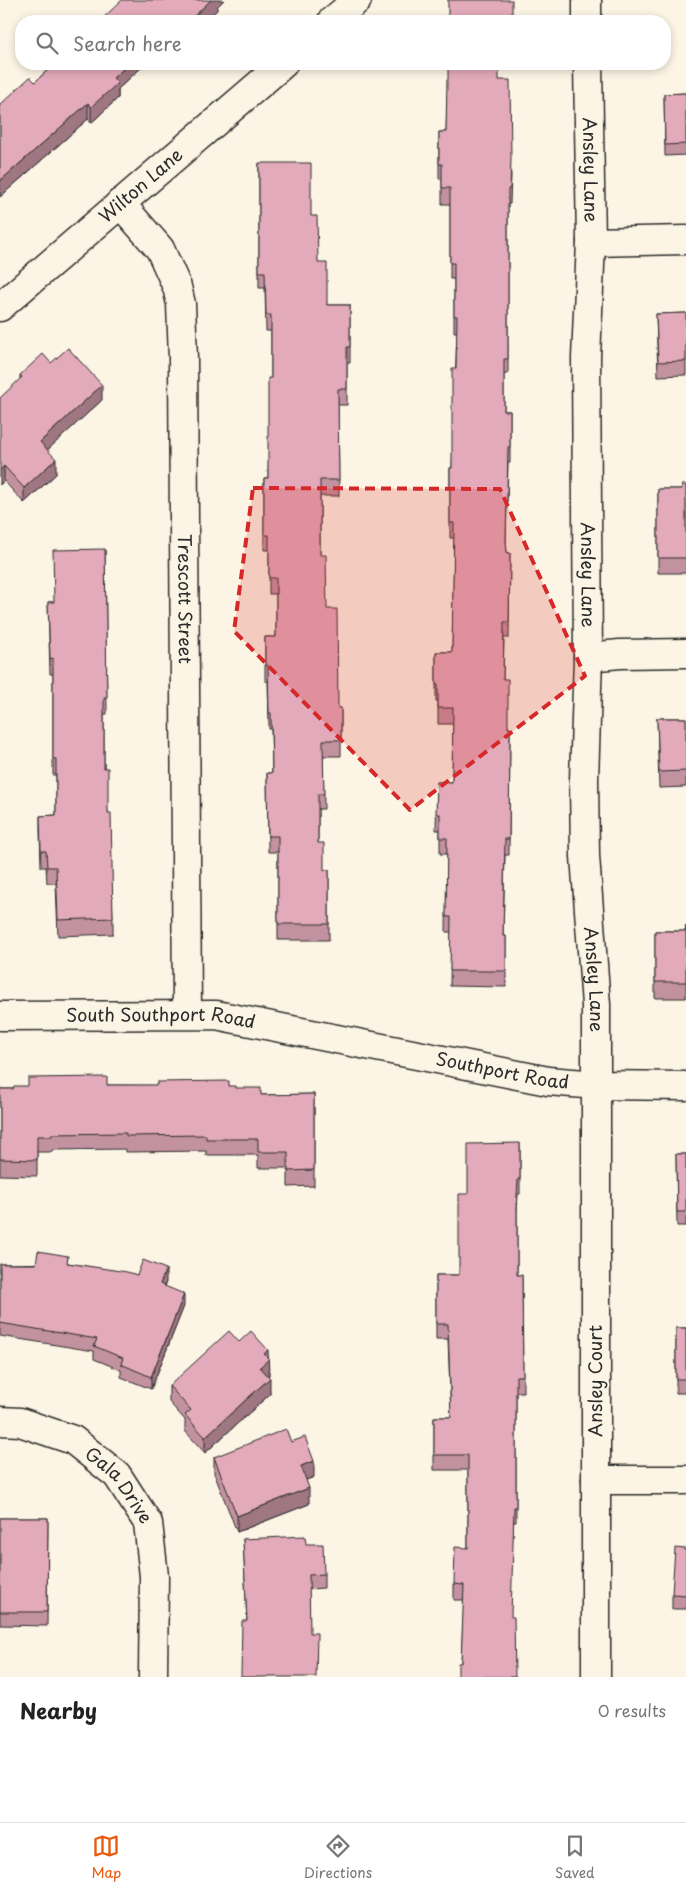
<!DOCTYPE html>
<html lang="en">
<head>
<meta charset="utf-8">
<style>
	:root { --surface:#fff; --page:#f2f2f2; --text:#222; --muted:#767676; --line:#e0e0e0; --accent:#ea580c }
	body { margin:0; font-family:"Playpen Sans",sans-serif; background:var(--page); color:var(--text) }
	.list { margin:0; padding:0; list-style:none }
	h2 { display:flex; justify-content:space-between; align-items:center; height:65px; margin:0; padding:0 20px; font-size:21px }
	h2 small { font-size:16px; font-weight:400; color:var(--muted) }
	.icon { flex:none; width:28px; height:28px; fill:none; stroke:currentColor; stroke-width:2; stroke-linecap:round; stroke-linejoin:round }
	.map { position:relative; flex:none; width:686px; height:1677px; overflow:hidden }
	.search { position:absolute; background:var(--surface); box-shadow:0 2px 8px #0003; left:15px; right:15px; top:15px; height:55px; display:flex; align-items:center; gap:12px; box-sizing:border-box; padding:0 18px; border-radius:20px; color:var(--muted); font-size:19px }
	.sheet { height:145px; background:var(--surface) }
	nav { display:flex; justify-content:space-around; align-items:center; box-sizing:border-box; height:70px; border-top:1px solid var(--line); background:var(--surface); font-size:14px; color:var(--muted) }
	nav a { display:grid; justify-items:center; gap:2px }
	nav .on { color:var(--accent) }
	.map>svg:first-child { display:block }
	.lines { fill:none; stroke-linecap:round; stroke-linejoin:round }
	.minor-casing { stroke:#2b2b2b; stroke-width:31 }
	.minor { stroke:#fcf5e5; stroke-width:28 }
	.wall { fill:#c392a1; stroke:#2b2b2b }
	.shaded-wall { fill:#9f7783; stroke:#2b2b2b }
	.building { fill:#e3aabb; stroke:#2b2b2b }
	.marked { fill:#d62828; fill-opacity:0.2; stroke:#d62828; stroke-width:4; stroke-dasharray:10 6; stroke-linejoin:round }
	.labels { text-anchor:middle; stroke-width:4; stroke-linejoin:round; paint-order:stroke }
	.street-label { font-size:18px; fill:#2b2b2b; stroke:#fcf5e5 }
</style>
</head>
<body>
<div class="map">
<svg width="686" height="1677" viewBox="0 0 686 1677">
	<rect width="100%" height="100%" fill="#fcf5e5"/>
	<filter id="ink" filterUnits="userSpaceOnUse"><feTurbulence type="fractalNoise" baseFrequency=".02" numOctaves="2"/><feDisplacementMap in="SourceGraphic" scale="10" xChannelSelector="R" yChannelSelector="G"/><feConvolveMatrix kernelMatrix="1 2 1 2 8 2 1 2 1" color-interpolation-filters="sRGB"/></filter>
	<g filter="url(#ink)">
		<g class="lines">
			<defs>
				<g id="minor">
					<path d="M587 0V21"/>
					<path d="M332 21 357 0"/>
					<path id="s1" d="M588 64 591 242 586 358 588 657 584 780 585 856 596 1005V1677"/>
					<path id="s2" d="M120 203 160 249 177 287 181 304 183 359 187 1014"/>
					<path d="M591 242 686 240"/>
					<path id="s3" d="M0 307 283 64"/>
					<path d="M588 657 620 654 686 653"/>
					<path id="s4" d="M0 1016 216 1015 548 1081 597 1085 686 1086"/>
					<path id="s5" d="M0 1421 20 1422 73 1440 117 1475 148 1523 154 1576 153 1677"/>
					<path d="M596 1480H686"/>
				</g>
			</defs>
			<!-- minor casing -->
			<use href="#minor" class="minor-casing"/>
			<!-- minor -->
			<use href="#minor" class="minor"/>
		</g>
		<!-- wall -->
		<g class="wall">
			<path d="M54 64H145L118 89V98L91 123 88 119 0 197V105L35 82Z"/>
			<path d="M448 80H499L511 175 510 204H508V374H504V411H510V463H508L506 543 507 553H510L509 638H504L503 679 508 728H510L509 855H505L503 936H506V987L450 986 451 932H446L447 854H440V830H436L437 782H452L453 724H438V701H436V652H452L454 538H450V468H452L457 332H454V279H450V204H442V179H439V132H446Z"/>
			<path d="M686 93V155L665 156 664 94Z"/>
			<path d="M259 163 311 216 318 263 327 305H350V363H347V405H338L339 496H320V555L338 708H341V756H323L324 809H318V843L324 870H329V940H278V852H268L267 773H272L271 729H269L268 681H265V637H276V594H269V550H264V478H268L271 378V331H266L265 288H259Z"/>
			<path d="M686 313V375L658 376 656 314Z"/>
			<path d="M51 363 102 400 47 450 56 474 24 503 4 481 0 485 20 379V375Z"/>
			<path d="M686 485V573H658V489H682Z"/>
			<path d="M105 549 107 714H104V768L108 813 113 918V934L58 936 56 883H47L46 867H41L40 832V816L56 815V775H53V674H50L48 602H54Z"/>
			<path d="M657 718H686V787L659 788Z"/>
			<path d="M686 926V998H655V931H686Z"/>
			<path d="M107 1085 229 1086 261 1095 314 1094V1186L288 1187V1168H258V1155H206V1151L126 1152V1149L52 1150V1152H37V1176L0 1175V1089H13Z"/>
			<path d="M520 1143V1194H518L517 1211V1275H522L523 1392H516V1522H514L461 1663 464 1600H454V1584L468 1548V1470H434V1417H451L448 1339H436V1275H459L468 1194Z"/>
			<path d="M676 1154H686V1226H677Z"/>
			<path d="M68 1263 137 1275 166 1282 164 1286 184 1306 151 1389 121 1377V1370L94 1359V1351L0 1336V1264Z"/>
			<rect x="676" y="1328" width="10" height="65"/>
			<path d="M268 1358 269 1375 268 1376 270 1394 205 1453 185 1431V1420L169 1402V1386Z"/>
			<path d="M291 1442 314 1477 306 1480 309 1504 237 1532 214 1473V1457Z"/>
			<path d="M0 1518H48L47 1626 0 1625Z"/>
			<path d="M243 1539 306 1544 324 1574V1588L309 1589 247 1621Z"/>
			<path d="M686 1549V1609H672V1594Z"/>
		</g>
		<!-- shaded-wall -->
		<g class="shaded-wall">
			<path d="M211 0H224L217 7V10L205 21H191V19Z"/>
			<path d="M189 16V21H183Z"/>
			<path d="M129 64H145L118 89V98L91 123V107L113 78Z"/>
			<path d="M88 103V119L0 197V181Z"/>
			<path d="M102 385V400L40 457V442Z"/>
			<path d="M56 459V474L24 503V488Z"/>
			<path d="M4 466V481L0 485V470Z"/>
			<path d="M166 1269V1282L160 1297V1284Z"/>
			<path d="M184 1294V1306L151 1389V1377Z"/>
			<path d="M268 1350 269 1375 260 1383V1367L264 1354Z"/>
			<path d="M270 1378V1394L205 1453V1437Z"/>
			<path d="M314 1461V1477L301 1482V1466Z"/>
			<path d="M309 1488V1504L237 1532V1516Z"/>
		</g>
		<!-- building -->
		<g class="building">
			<path d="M122 0H211L191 19 189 16 183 21H100Z"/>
			<rect x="448" y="0" width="64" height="21"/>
			<path d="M54 64H129L113 78 118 83 91 107 88 103 0 181V105L30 77 35 82Z"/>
			<path d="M448 64H499V80H510L511 159 510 189H508V359H504V411H510V447H508L506 541 507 553H510L509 622H504L503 679H508V728H510L509 839H505L503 936H506V971H450L451 917H446L447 838H440V814H436L437 782H452L453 708H438V685H436V652H452L454 523H450V468H452V368H456L457 316H454V263H450V188H442V164H439V132H446L447 80H448Z"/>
			<path d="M686 93V144L665 145 664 94Z"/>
			<path d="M259 163H311V216H317L318 263H327V305H350V347H347V389H338L339 480H320V555H326L327 609H337L338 708H341V740H323L324 794H318V843H324V870H329V924H278V836H268L267 773H272L271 713H269L268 665H265V637H276V578H269V535H264V478H268V378H271V315H266L265 272H259Z"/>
			<path d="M686 313V361L658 362 656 314Z"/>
			<path d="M68 348 102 385 40 442 56 459 24 488 4 466 0 470V398L22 377 20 375 43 354 51 363Z"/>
			<path d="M682 485H686V558H658V489H682Z"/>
			<path d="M105 549 107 698H104V768H108V813H111L113 918 58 920 56 867H47L46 851H41L40 816 56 815V759H53V658L50 659 48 602H54L53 550Z"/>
			<path d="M657 718H686V771L659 772Z"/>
			<path d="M686 926V982H655V931H686Z"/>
			<path d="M107 1077V1085H157V1082L229 1081V1086H236V1088H261V1095L314 1094V1170L288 1171V1152H258V1139H206V1135L126 1136V1133L52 1134V1136H37V1160L0 1159V1089H13L14 1086H28V1078Z"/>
			<path d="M520 1143V1179H518L517 1195V1275H522L523 1376H516V1507H514L511 1617H514L515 1677H458V1663H461L464 1585 454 1584 455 1547 468 1548V1455H434V1417H451L448 1324H436V1275H459V1194H468V1144Z"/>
			<path d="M676 1154H686V1212H677Z"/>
			<path d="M38 1251 68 1256 67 1263 127 1272 137 1275 143 1260 166 1269 160 1284 184 1294 151 1377 121 1364 123 1358 94 1346 97 1339 0 1323V1264H36Z"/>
			<rect x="676" y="1328" width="10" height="51"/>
			<path d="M229 1331 239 1342 251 1331 268 1350 264 1354 269 1359 260 1367 270 1378 205 1437 185 1415 191 1410 169 1386Z"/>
			<path d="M286 1429 291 1442 305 1437 314 1461 301 1466 309 1488 237 1516 214 1457Z"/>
			<path d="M0 1518H48L47 1612H0Z"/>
			<path d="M305 1536 306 1544H323L324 1574 309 1575 310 1633H317L316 1677H241L242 1621H247L243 1539Z"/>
			<path d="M675 1548 686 1549V1595L672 1594Z"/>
		</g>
	</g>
	<!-- marked area -->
	<path class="marked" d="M253 488 500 489 585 676 410 810 234 631Z"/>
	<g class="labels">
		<!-- street labels -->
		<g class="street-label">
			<text dy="6" stroke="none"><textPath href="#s1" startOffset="106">Ansley Lane</textPath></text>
			<text dy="6" stroke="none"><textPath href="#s3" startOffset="186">Wilton Lane</textPath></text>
			<text dy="6" stroke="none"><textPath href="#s1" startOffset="511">Ansley Lane</textPath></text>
			<text dy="6" stroke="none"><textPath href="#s2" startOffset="415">Trescott Street</textPath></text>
			<text dy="6" stroke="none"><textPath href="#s1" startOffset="916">Ansley Lane</textPath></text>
			<text dy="6" stroke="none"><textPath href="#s4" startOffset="161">South Southport Road</textPath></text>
			<text dy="6" stroke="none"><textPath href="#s4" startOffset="508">Southport Road</textPath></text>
			<text transform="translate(596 1381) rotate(-90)" y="6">Ansley Court</text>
			<text dy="6" stroke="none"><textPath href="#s5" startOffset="141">Gala Drive</textPath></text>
		</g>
	</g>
</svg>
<div class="search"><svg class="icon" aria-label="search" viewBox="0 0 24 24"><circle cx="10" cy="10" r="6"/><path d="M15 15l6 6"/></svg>Search here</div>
</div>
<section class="sheet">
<h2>Nearby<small>0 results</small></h2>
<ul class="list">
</ul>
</section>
<nav>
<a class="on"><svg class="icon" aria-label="map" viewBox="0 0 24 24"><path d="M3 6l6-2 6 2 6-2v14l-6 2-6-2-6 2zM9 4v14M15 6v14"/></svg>Map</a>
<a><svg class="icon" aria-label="directions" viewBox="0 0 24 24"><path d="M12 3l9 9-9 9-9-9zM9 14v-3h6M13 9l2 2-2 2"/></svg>Directions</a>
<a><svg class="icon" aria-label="saved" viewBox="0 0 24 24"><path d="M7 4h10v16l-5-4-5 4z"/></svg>Saved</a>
</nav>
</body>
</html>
